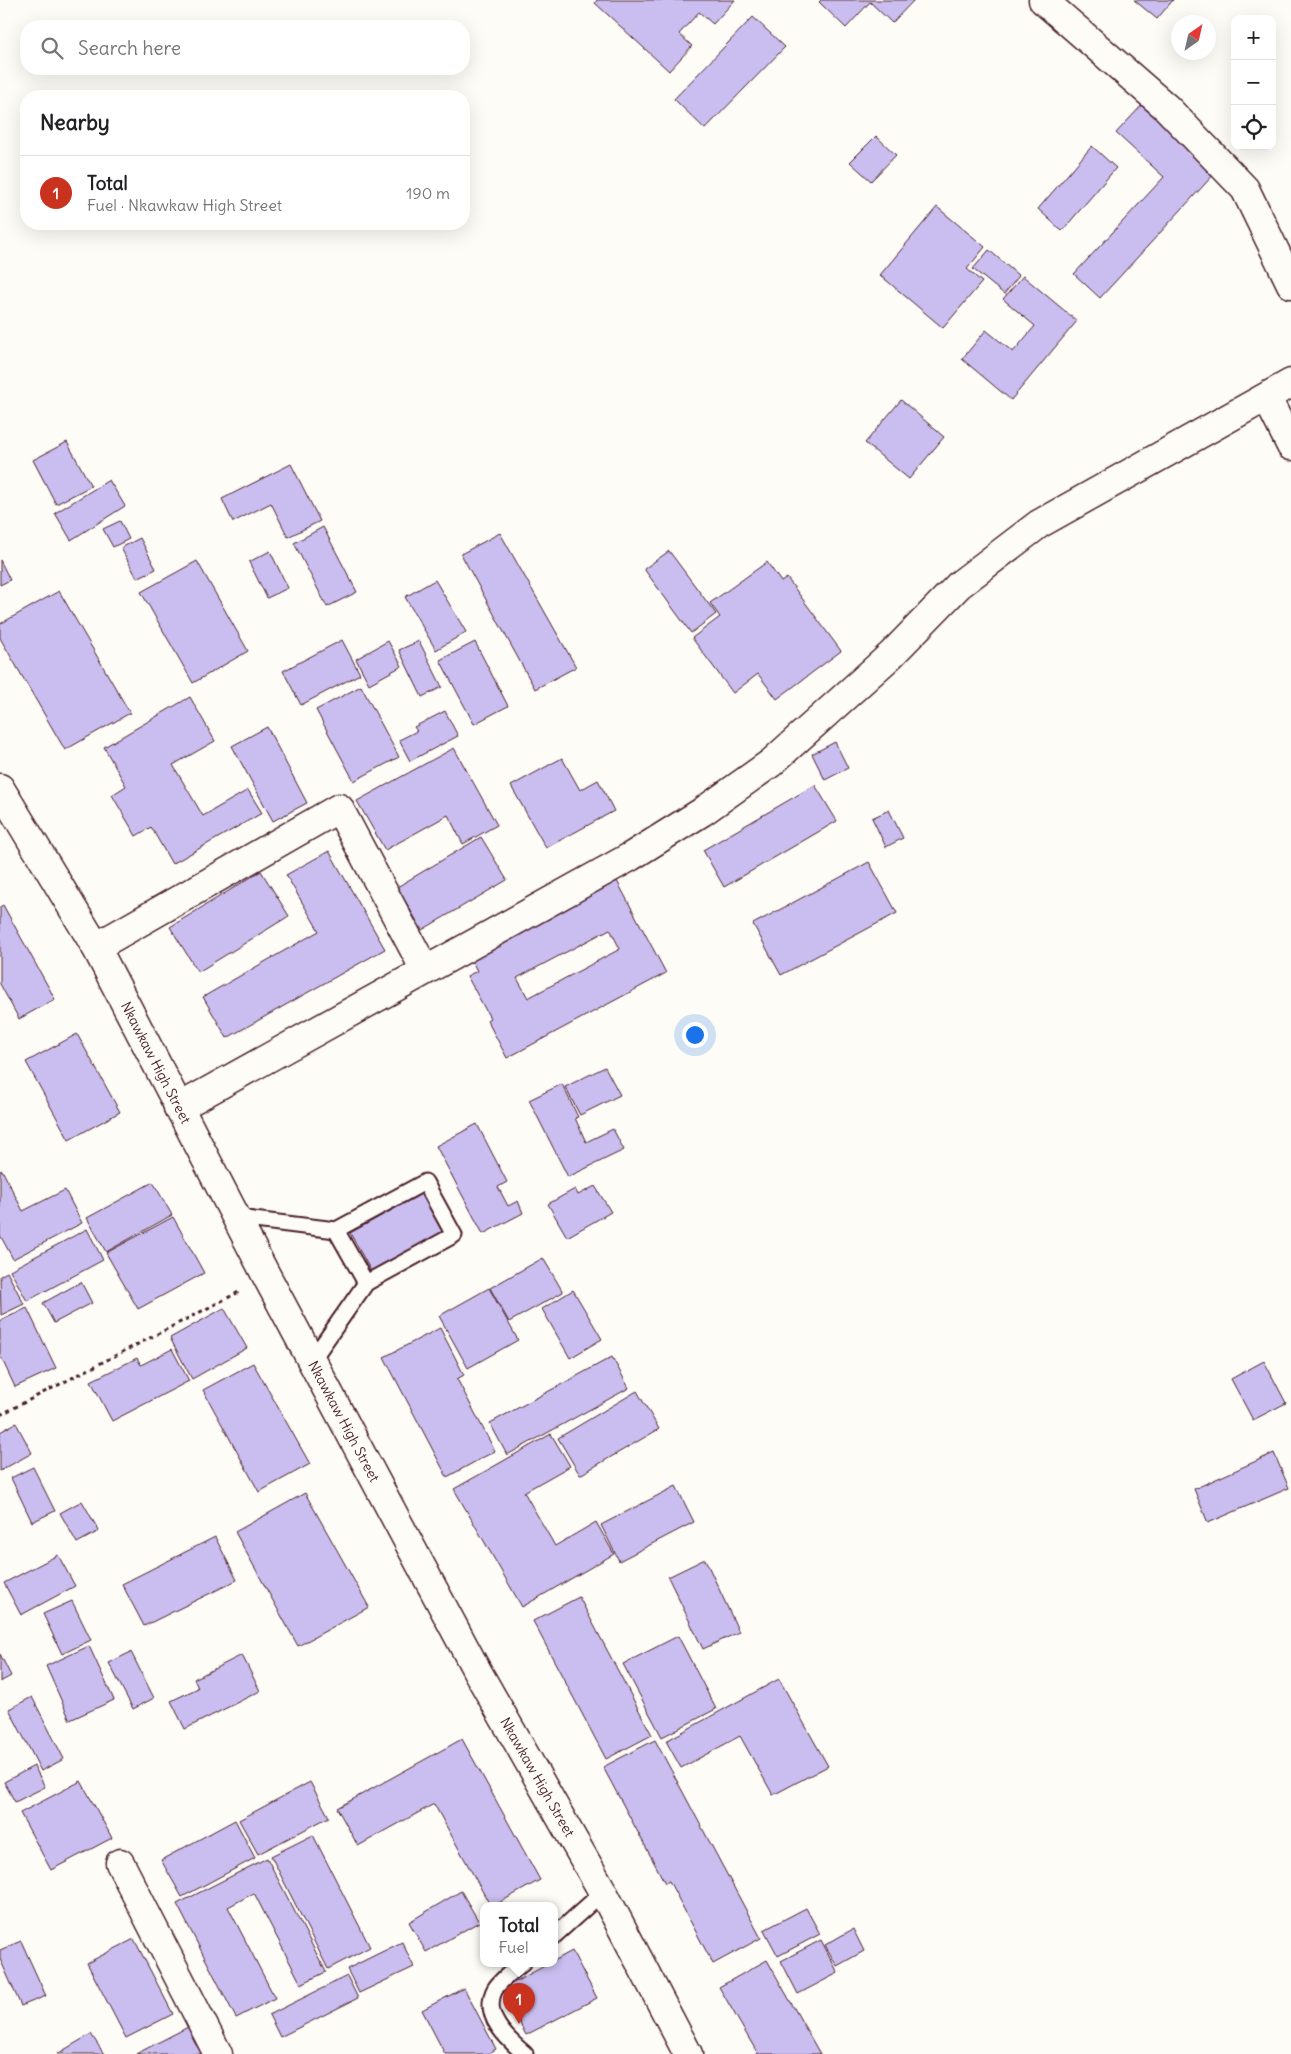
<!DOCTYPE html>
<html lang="en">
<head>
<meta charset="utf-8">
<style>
	:root { --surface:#fff; --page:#f2f2f2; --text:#202124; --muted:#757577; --line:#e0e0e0; --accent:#c8321e }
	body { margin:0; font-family:Delius,sans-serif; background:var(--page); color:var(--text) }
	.controls { position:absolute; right:15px; top:15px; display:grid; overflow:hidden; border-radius:10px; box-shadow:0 5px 20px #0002 }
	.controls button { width:45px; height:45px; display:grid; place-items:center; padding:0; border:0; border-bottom:1px solid var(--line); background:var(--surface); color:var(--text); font:25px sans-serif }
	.compass { position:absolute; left:1171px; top:15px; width:45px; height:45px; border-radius:50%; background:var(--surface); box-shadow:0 5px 20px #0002; rotate:34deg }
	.you { position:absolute; left:694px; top:1034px; width:18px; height:18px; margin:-12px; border:4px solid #fff; border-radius:50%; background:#1a73e8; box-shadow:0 0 0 8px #1a73e833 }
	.badge { display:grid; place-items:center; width:32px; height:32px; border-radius:50%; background:var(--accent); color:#fff; font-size:16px; font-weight:700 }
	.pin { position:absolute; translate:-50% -41px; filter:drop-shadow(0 1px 2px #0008) }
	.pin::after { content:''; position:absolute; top:26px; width:18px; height:15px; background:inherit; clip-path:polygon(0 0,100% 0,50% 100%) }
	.popup { position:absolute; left:480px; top:1902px; width:78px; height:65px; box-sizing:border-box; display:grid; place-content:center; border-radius:10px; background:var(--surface); filter:drop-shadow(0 1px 4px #0005); font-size:16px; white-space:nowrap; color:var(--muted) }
	.popup b { font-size:19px; color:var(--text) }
	.popup::after { content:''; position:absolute; left:50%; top:100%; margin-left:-10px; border:10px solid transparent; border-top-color:var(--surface) }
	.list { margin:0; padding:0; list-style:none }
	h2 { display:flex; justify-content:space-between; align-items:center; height:65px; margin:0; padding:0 20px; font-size:21px }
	h2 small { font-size:16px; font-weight:400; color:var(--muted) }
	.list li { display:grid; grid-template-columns:32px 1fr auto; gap:15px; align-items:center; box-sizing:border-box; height:75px; padding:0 20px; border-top:1px solid var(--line) }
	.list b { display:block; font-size:19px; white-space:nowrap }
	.list p { margin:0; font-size:16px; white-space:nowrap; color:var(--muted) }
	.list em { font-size:16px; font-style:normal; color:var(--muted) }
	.icon { flex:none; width:28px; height:28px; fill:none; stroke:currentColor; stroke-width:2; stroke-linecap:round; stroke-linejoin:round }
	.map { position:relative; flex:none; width:1291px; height:2054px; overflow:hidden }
	.search { position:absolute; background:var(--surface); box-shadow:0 5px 20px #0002; left:20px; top:20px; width:450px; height:55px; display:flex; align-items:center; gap:12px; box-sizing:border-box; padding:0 18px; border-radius:20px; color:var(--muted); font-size:19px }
	.panel { position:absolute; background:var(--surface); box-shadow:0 5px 20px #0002; left:20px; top:90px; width:450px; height:140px; border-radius:20px }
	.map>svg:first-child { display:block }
	.building { fill:#cabef0; stroke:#4a1f2b; fill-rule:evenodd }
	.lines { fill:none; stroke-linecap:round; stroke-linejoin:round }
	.lane-casing { stroke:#4a1f2b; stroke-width:19 }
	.street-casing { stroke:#4a1f2b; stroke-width:31 }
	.secondary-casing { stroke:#4a1f2b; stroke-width:31 }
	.path { stroke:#4a1f2b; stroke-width:3; stroke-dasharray:4 4; stroke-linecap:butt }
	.lane { stroke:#fdfcf7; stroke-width:15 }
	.street { stroke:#fdfcf7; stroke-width:28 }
	.secondary { stroke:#fdfcf7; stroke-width:28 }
	.labels { text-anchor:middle; stroke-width:4; stroke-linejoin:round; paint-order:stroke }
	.street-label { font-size:14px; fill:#4a1f2b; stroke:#fdfcf7 }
</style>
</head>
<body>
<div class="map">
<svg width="1291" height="2054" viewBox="0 0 1291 2054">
	<rect width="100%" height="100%" fill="#fdfcf7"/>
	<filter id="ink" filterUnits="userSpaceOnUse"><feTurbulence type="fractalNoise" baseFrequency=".02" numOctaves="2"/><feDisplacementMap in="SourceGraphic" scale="10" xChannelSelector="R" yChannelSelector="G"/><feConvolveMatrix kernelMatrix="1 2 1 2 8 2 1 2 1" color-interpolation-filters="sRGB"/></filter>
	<g filter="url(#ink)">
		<!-- building -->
		<g class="building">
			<path d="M597 0H735L713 24 699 12 679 34 692 46 669 71 595 3Z"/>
			<path d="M821 0H914L892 23 870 2 846 28 819 2Z"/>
			<path d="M1134 0H1173L1157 19Z"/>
			<path d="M753 17 785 47 705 129 674 99Z"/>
			<path d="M1143 104 1216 172 1100 298 1074 274 1164 177 1116 133Z"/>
			<path d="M876 136 896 155 871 181 850 162Z"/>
			<path d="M1092 146 1116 168 1062 231 1038 209Z"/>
			<path d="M937 207 985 247 967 269 982 282 943 328 880 275Z"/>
			<path d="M989 250 1019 276 1004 294 973 269Z"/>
			<path d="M1023 276 1077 321 1011 400 962 359 986 330 1013 352 1035 326 1003 299Z"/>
			<path d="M901 400 944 437 909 479 865 443Z"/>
			<path d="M67 442 91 486 56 504 33 460Z"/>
			<path d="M291 464 320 521 288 537 271 503 233 522 222 499Z"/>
			<path d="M109 480 125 506 71 540 55 513Z"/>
			<path d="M120 521 129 539 113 547 103 529Z"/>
			<path d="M323 527 357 592 327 607 294 543Z"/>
			<path d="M500 533 576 667 535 689 461 554Z"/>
			<path d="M140 538 156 569 137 578 121 548Z"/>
			<path d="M270 551 288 588 267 598 249 562Z"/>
			<path d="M669 551 716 614 691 633 644 569Z"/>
			<path d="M0 560 10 580 0 585Z"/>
			<path d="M197 561 248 651 193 683 141 592Z"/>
			<path d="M767 562 781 582 787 578 841 651 777 699 758 674 733 693 692 638 720 617 710 603Z"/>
			<path d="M435 580 466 632 436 650 405 597Z"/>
			<path d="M59 591 130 713 65 750 0 638V624Z"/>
			<path d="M342 640 360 674 301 705 283 671Z"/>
			<path d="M388 641 402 666 369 684 356 659Z"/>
			<path d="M419 641 442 687 422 697 399 650Z"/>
			<path d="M475 642 508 706 474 724 440 660Z"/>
			<path d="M361 686 399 757 354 781 316 710Z"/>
			<path d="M190 697 215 741 173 765 203 816 248 790 262 813 172 864 151 827 136 836 112 795 126 786 104 747Z"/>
			<path d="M445 711 458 736 410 761 399 740 417 731 414 727Z"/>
			<path d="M267 727 307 803 273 821 232 746Z"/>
			<path d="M835 742 848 768 825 780 812 754Z"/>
			<path d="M454 748 497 825 463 844 448 815 385 850 357 801Z"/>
			<path d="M562 758 580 790 598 780 614 811 546 848 511 786Z"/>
			<path d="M815 785 837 821 724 887 703 850Z"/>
			<path d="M889 810 903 838 886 847 872 818Z"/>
			<path d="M481 837 507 880 422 930 397 887Z"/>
			<path d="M329 851 385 949 227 1038 203 997 319 931 286 875Z"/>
			<path d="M869 862 897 913 781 975 753 924Z"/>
			<path d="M261 871 289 916 198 972 170 927Z"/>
			<path d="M617 881 666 973 507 1058 487 1020 490 1018 467 976 477 971 471 959ZM610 929 620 949 528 998 517 978Z"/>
			<path d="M3 905 55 999 19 1019 0 984V907Z"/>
			<path d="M77 1034 120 1112 69 1140 26 1062Z"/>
			<path d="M605 1067 620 1095 580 1115 565 1087Z"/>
			<path d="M562 1084 578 1117 575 1118 586 1142 613 1129 624 1150 568 1177 529 1100Z"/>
			<path d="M477 1124 507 1182 498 1187 508 1206 518 1201 523 1213 483 1234 436 1146Z"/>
			<path d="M2 1170 23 1211 65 1190 82 1223 13 1259 0 1235V1171Z"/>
			<path d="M153 1182 172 1215 106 1252 87 1218Z"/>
			<path d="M595 1186 611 1212 567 1237 548 1204 575 1189 578 1195Z"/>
			<path d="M425 1192 447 1231 372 1273 350 1233Z"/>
			<path d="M173 1217 204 1273 138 1309 106 1253Z"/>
			<path d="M87 1229 103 1260 27 1301 10 1270Z"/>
			<path d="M543 1258 563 1292 509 1322 490 1288Z"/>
			<path d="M7 1272 24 1304 1 1315 0 1276Z"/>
			<path d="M81 1282 92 1303 54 1323 43 1303Z"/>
			<path d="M489 1288 518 1340 468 1368 439 1316Z"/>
			<path d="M573 1290 602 1339 570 1358 542 1309Z"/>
			<path d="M27 1308 56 1368 15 1387 0 1355V1321Z"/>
			<path d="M224 1308 247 1348 192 1379 170 1338Z"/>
			<path d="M440 1328 464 1375 457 1379 495 1451 447 1477 384 1357Z"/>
			<path d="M172 1349 189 1381 112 1421 91 1381 137 1358 141 1365Z"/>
			<path d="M612 1357 629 1388 507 1455 490 1423Z"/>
			<path d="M1264 1361 1286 1403 1253 1420 1231 1379Z"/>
			<path d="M253 1363 310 1464 259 1492 203 1390Z"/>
			<path d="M637 1391 659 1429 580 1475 558 1438Z"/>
			<path d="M16 1423 32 1453 0 1471V1432Z"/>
			<path d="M551 1434 570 1466 524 1492 555 1546 596 1522 614 1554 522 1607 454 1489Z"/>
			<path d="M1274 1453 1289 1488 1208 1523 1194 1489Z"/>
			<path d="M33 1467 55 1511 32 1522 11 1478Z"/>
			<path d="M676 1486 694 1522 619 1561 601 1525Z"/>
			<path d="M305 1493 369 1607 298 1646 235 1532Z"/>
			<path d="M82 1501 99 1531 77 1543 60 1513Z"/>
			<path d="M215 1537 237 1580 144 1626 122 1584Z"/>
			<path d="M58 1555 75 1586 21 1615 4 1583Z"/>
			<path d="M705 1559 739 1632 703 1649 668 1577Z"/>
			<path d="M579 1597 652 1735 606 1759 533 1621Z"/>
			<path d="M72 1601 91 1640 62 1654 43 1614Z"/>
			<path d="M678 1636 716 1709 662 1737 623 1664Z"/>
			<path d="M89 1646 114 1700 70 1720 46 1666Z"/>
			<path d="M131 1652 154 1698 133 1709 109 1663Z"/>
			<path d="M0 1654 11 1676 0 1682Z"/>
			<path d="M242 1655 260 1691 185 1729 171 1701 198 1688 194 1679Z"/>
			<path d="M779 1679 828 1766 773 1795 740 1736 681 1768 666 1741Z"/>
			<path d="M32 1697 64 1759 41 1771 9 1709Z"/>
			<path d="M462 1739 540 1880 495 1905H490L434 1804 358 1846 337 1808Z"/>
			<path d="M655 1740 761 1938 713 1964 669 1881 665 1883 603 1767Z"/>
			<path d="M34 1766 45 1787 15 1802 4 1782Z"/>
			<path d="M81 1781 112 1838 51 1870 20 1813Z"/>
			<path d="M310 1782 329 1817 258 1854 239 1820Z"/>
			<path d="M235 1820 255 1858 182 1897 161 1860Z"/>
			<path d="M313 1835 370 1947 328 1969 271 1856Z"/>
			<path d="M267 1858 326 1972 301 1984 254 1893 228 1907 275 1998 236 2018 177 1904Z"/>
			<path d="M461 1891 479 1922 426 1952 409 1922Z"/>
			<path d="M806 1908 820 1934 778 1956 764 1930Z"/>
			<path d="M853 1929 864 1951 837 1966 825 1945Z"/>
			<path d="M134 1939 173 2014 126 2038 87 1963Z"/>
			<path d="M821 1940 838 1973 798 1994 781 1961Z"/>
			<path d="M21 1941 46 1996 21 2006 0 1959V1950Z"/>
			<path d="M402 1942 414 1967 359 1993 347 1969Z"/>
			<path d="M572 1951 597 1998 526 2035 502 1989Z"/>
			<path d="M767 1960 820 2054H758L719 1987Z"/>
			<path d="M347 1976 358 1998 280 2037 269 2015Z"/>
			<path d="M464 1988 496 2049 487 2054H445L422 2010Z"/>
			<path d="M188 2027 203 2054H136Z"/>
			<path d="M91 2034 104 2054H57Z"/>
		</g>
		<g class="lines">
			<defs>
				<g id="lane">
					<path d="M238 1218 336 1230 425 1182 454 1235 366 1283 312 1360"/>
					<path d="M336 1230 366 1283"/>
					<path d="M554 1936 603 1892"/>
					<path d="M523 1963C514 1970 501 1979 495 1989 481 2015 507 2039 525 2054"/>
				</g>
				<g id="street">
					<path d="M1043 0 1167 108 1245 189 1291 284"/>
					<path d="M1267 398 1291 446"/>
					<path d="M96 947 339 808 425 970"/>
					<path d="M178 1108 630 857 702 812 771 763 891 655 959 585 1039 524 1291 383"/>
					<path d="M120 1863 218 2054"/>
				</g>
				<g id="secondary">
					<path id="s1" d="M0 788 96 947 267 1277 476 1669 603 1892 688 2054"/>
				</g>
			</defs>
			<!-- lane casing -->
			<use href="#lane" class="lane-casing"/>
			<!-- street casing -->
			<use href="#street" class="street-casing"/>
			<!-- secondary casing -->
			<use href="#secondary" class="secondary-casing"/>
			<!-- path -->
			<path class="path" d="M0 1415 239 1292"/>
			<!-- lane -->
			<use href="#lane" class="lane"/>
			<!-- street -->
			<use href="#street" class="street"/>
			<!-- secondary -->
			<use href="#secondary" class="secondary"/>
		</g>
	</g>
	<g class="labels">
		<!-- street labels -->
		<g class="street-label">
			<text dy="5" stroke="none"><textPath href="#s1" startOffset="316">Nkawkaw High Street</textPath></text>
			<text dy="5" stroke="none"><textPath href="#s1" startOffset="721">Nkawkaw High Street</textPath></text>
			<text dy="5" stroke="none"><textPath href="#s1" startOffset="1126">Nkawkaw High Street</textPath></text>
		</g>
	</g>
</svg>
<div class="controls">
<button>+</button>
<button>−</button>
<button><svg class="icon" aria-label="locate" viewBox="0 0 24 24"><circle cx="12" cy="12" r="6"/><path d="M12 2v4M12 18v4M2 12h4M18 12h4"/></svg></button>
</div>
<svg class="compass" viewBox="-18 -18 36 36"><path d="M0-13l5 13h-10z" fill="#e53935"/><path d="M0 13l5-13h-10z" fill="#757577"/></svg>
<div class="you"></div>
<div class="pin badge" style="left:519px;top:2024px">1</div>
<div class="popup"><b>Total</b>Fuel</div>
<div class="search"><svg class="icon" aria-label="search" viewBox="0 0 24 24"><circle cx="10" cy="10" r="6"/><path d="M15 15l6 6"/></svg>Search here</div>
<section class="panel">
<h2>Nearby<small></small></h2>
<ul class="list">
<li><span class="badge">1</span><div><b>Total</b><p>Fuel · Nkawkaw High Street</p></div><em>190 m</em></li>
</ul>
</section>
</div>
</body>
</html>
